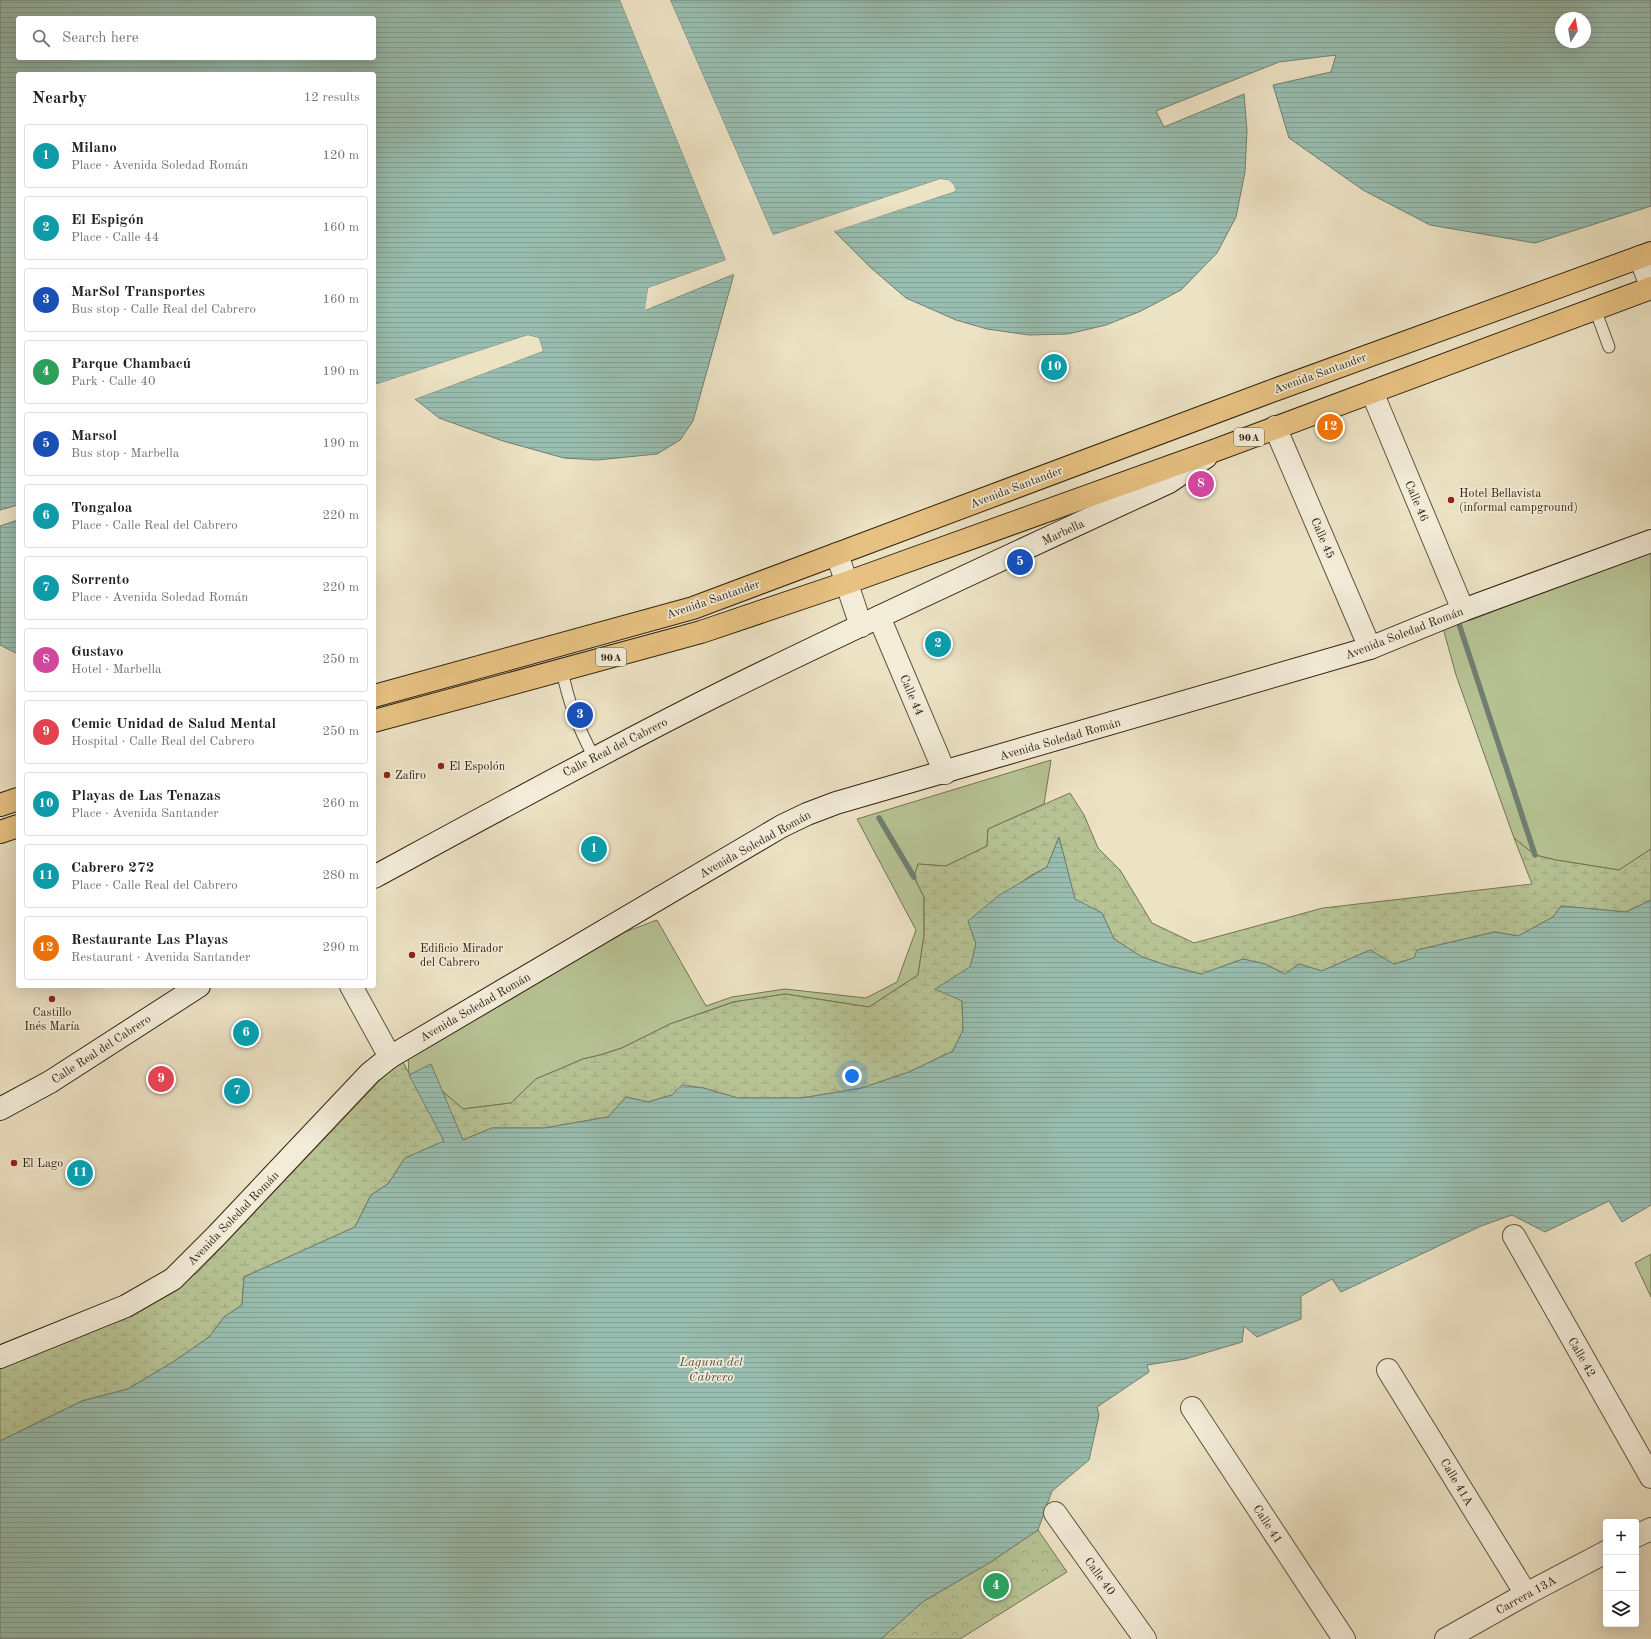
<!DOCTYPE html>
<html lang="en">
<head>
<meta charset="utf-8">
<style>
	:root { --surface:#fff; --page:#f6f6f6; --text:#202124; --muted:#757577; --line:#e0e0e0; --accent:#8f2418 }
	body { margin:0; font-family:"Old Standard TT",serif; background:var(--page); color:var(--text) }
	.controls { position:absolute; right:12px; bottom:12px; display:grid; overflow:hidden; border-radius:4px; box-shadow:0 4px 16px #0002 }
	.controls button { width:36px; height:36px; display:grid; place-items:center; padding:0; border:0; border-bottom:1px solid var(--line); background:var(--surface); color:var(--text); font:20px sans-serif }
	.compass { position:absolute; left:1555px; top:12px; width:36px; height:36px; border-radius:50%; background:var(--surface); box-shadow:0 4px 16px #0002; rotate:11deg }
	.you { position:absolute; left:852px; top:1076px; width:14px; height:14px; margin:-10px; border:3px solid #fff; border-radius:50%; background:#1a73e8; box-shadow:0 0 0 6px #1a73e833 }
	.badge { display:grid; place-items:center; width:26px; height:26px; border-radius:50%; background:var(--accent); color:#fff; font-size:13px; font-weight:700 }
	.pin { position:absolute; translate:-50% -50%; border:2px solid #fff; box-shadow:0 1px 4px #0006 }
	.list { margin:0; padding:0; list-style:none }
	h2 { display:flex; justify-content:space-between; align-items:center; height:52px; margin:0; padding:0 16px; font-size:17px }
	h2 small { font-size:13px; font-weight:400; color:var(--muted) }
	.list li { display:grid; grid-template-columns:26px 1fr auto; gap:12px; align-items:center; box-sizing:border-box; height:64px; margin:0 8px 8px; padding:0 8px; border:1px solid var(--line); border-radius:4px }
	.list b { display:block; font-size:15px; white-space:nowrap }
	.list p { margin:0; font-size:13px; white-space:nowrap; color:var(--muted) }
	.list em { font-size:13px; font-style:normal; color:var(--muted) }
	.icon { flex:none; width:22px; height:22px; fill:none; stroke:currentColor; stroke-width:2; stroke-linecap:round; stroke-linejoin:round }
	.map { position:relative; flex:none; width:1651px; height:1639px; overflow:hidden }
	.search { position:absolute; background:var(--surface); box-shadow:0 4px 16px #0002; left:16px; top:16px; width:360px; height:44px; display:flex; align-items:center; gap:10px; box-sizing:border-box; padding:0 14px; border-radius:4px; color:var(--muted); font-size:15px }
	.panel { position:absolute; background:var(--surface); box-shadow:0 4px 16px #0002; left:16px; top:72px; width:360px; height:916px; border-radius:4px }
	.map>svg:first-child { display:block }
	.grass { fill:#b7c395; stroke:#757452 }
	.wetland { fill:url(#wetland-marsh); stroke:#757452 }
	.park { fill:url(#park-crowns); stroke:#757452 }
	.water { fill:url(#water-rules); stroke:#708070; fill-rule:evenodd }
	.pier { fill:#ece2c4 }
	.lines { fill:none; stroke-linecap:round; stroke-linejoin:round }
	.stream { stroke:#708070; stroke-width:5.5 }
	.lane-casing { stroke:#61543c; stroke-width:13 }
	.street-casing { stroke:#61543c; stroke-width:24 }
	.secondary-casing { stroke:#33240f; stroke-width:24 }
	.highway-casing { stroke:#33240f; stroke-width:24 }
	.lane { stroke:#f3ecd9; stroke-width:11 }
	.street { stroke:#f3ecd9; stroke-width:22 }
	.secondary { stroke:#f3ecd9; stroke-width:22 }
	.highway { stroke:#e6c182; stroke-width:22 }
	.poi-dot { fill:#8f2418; stroke:#f3ecd9; stroke-width:1.5 }
	.labels { text-anchor:middle; stroke-width:3.5; stroke-linejoin:round; paint-order:stroke }
	.shield { fill:#f3ecd9; stroke:#6d604c; stroke-width:1 }
	.shield-label { font-size:11px; font-weight:bold; fill:#33240f }
	.street-label { font-size:12px; fill:#33240f; stroke:#f3ecd9 }
	.poi-label { font-size:12px; fill:#33240f; stroke:#f3ecd9; text-anchor:start }
	.water-label { font-size:13px; font-style:italic; fill:#525240; stroke:#f3ecd9 }
</style>
</head>
<body>
<div class="map">
<svg width="1651" height="1639" viewBox="0 0 1651 1639">
	<defs>
		<pattern id="wetland-marsh" width="20" height="14" patternUnits="userSpaceOnUse"><rect width="20" height="14" fill="#b7c395"/><path d="M1 5h8M5 5V1M11 12h8M15 12V8" fill="none" stroke="#9ea77f"/></pattern>
		<pattern id="park-crowns" width="20" height="18" patternUnits="userSpaceOnUse"><rect width="20" height="18" fill="#b7c395"/><path d="M2 6a3 3 0 1 1 6 0M12 15a3 3 0 1 1 6 0" fill="none" stroke="#9ea77f"/></pattern>
		<pattern id="water-rules" width="6" height="5" patternUnits="userSpaceOnUse"><rect width="6" height="5" fill="#99beb1"/><path d="M0 2.5h6" fill="none" stroke="#84a397"/></pattern>
	</defs>
	<rect width="100%" height="100%" fill="#ece2c4"/>
	<filter id="stains"><feTurbulence type="fractalNoise" baseFrequency=".005" numOctaves="4"/><feColorMatrix values="0 0 0 0 .2 0 0 0 0 .09 0 0 0 0 .02 0 0 0 .5 -.17"/></filter>
	<radialGradient id="worn" r=".72"><stop offset=".6" stop-color="#630" stop-opacity="0"/><stop offset="1" stop-color="#630" stop-opacity=".3"/></radialGradient>
	<!-- grass -->
	<g class="grass">
		<path d="M1651 548V849L1619 870 1556 860 1535 855 1514 838 1456 675 1443 628 1474 619Z"/>
		<path d="M1051 760 1044 804 988 829 987 846 946 866 918 864 914 877 924 897V936L918 975 869 1007 785 994 733 1002 670 1024 622 1048 600 1055 583 1059 536 1079 511 1103 463 1109 441 1090 431 1065 409 1075 408 1057 625 932 657 920 706 1006 732 997 785 989 866 998 897 982 916 930 857 819Z"/>
		<path d="M1651 1254V1297L1635 1263Z"/>
	</g>
	<!-- wetland -->
	<g class="wetland">
		<path d="M1070 793 1084 815 1098 848 1120 870 1152 923 1194 943 1323 908 1532 884 1514 838 1535 855 1556 860 1619 870 1651 849V900L1626 912 1561 906 1553 917 1518 936 1495 932 1417 950 1414 958 1393 964 1370 950 1322 971 1299 964 1285 974 1265 964 1243 959 1202 974 1166 965 1142 957 1114 939 1102 913 1075 900 1059 837 1047 867 1030 876 968 921 976 944 962 1001 963 1030 953 1051 909 1072 862 1088 802 1098H738L703 1088 682 1085 672 1095 648 1102 626 1097 608 1117 544 1128H492L463 1140 441 1090 463 1109 511 1103 536 1079 583 1059 600 1055 622 1048 670 1024 734 1002 785 994 869 1007 918 975 924 936V897L914 877 918 864 946 866 987 846 988 829Z"/>
		<path d="M401 1058 445 1141 405 1158 388 1184 371 1195 355 1227 244 1277 242 1305 224 1317 209 1337 173 1362 128 1389 82 1401 0 1441V1368L112 1320 197 1273Z"/>
	</g>
	<!-- park -->
	<path class="park" d="M1038 1530 1067 1572 960 1639H881L924 1601 989 1563Z"/>
	<!-- water -->
	<g class="water">
		<path d="M0 0H620L726 260 648 288 646 310 734 274 693 421 680 440 657 454 597 460 564 458 503 441 439 418 415 399 543 351 539 338 528 335 374 385V74H18V505L0 510ZM18 18H374V58H18Z"/>
		<path d="M670 0H1651V206L1535 243 1430 225 1363 190 1289 138 1273 85 1331 72 1336 55 1279 62 1156 111 1164 127 1244 94 1247 130 1245 172 1236 217 1217 253 1181 290 1141 311 1106 325 1068 334 1029 335 987 329 956 320 906 298 870 267 834 231 956 191 948 180 940 179 773 235ZM1561 18H1585V42H1561Z"/>
		<path d="M18 520V654L0 645V526Z"/>
		<path d="M1059 837 1075 899 1102 913 1114 939 1142 957 1166 965 1201 974 1243 959 1265 964 1285 974 1299 964 1322 971 1370 950 1394 964 1414 958 1417 950 1495 932 1518 936 1553 917 1561 906 1626 912 1651 900V1205L1622 1222 1609 1201 1545 1232 1512 1215 1481 1226 1341 1292 1332 1279 1301 1296V1319L1257 1337 1244 1326 1242 1342 1185 1359 1147 1365 1149 1372 1097 1407 1099 1415 1089 1460 1052 1491 1038 1530 989 1563 924 1601 881 1639H0V1441L82 1401 128 1389 173 1362 209 1337 224 1317 242 1305 244 1277 355 1227 371 1195 388 1184 405 1158 444 1141 409 1075 431 1064 463 1140 492 1128H544L608 1117 626 1097 648 1102 672 1095 682 1085 703 1088 738 1098H802L862 1088 909 1072 953 1051 963 1030 962 1001 935 989 970 967 976 944 968 921 998 896 1047 867Z"/>
	</g>
	<!-- pier -->
	<g class="pier">
		<path d="M620 0H623L728 260 727 262 650 289 648 307 733 273 736 274 735 277 733 274 645 310 648 288 726 260Z"/>
		<path d="M668 0H670L773 235 940 179 948 180 953 184 956 191 832 232 834 230 953 190 947 182 940 181 772 237Z"/>
		<path d="M528 335 539 338 543 351 415 399 413 400 414 398 540 350 537 340 528 337 374 387V385Z"/>
	</g>
	<g class="lines">
		<!-- stream -->
		<g class="stream">
			<path d="M1459 624 1535 855"/>
			<path d="M879 818 914 877"/>
		</g>
		<defs>
			<g id="lane">
				<path d="M1595 309 1609 347"/>
				<path d="M562 670C568 701 579 730 594 757"/>
			</g>
			<g id="street">
				<path d="M1640 257 1651 286"/>
				<path d="M1372 392 1463 610"/>
				<path d="M1275 427 1370 648"/>
				<path d="M837 554 861 626"/>
				<path d="M879 617 945 773"/>
				<path d="M351 986 390 1057"/>
				<path d="M1514 1236 1651 1477"/>
				<path d="M1388 1370 1526 1594"/>
				<path d="M1192 1408 1344 1639"/>
				<path d="M1055 1513 1145 1639"/>
				<path d="M1636 1536 1651 1529"/>
				<path d="M1446 1639 1526 1594 1606 1552"/>
			</g>
			<g id="secondary">
				<path d="M374 877C488 815 601 753 717 695 866 621 1018 552 1169 482L1206 457"/>
				<path d="M0 1109 50 1082 199 986"/>
				<path d="M0 1357 126 1306 173 1279 217 1235 370 1073 390 1057 782 826 807 814 836 803 1370 648 1463 610 1651 541"/>
			</g>
			<g id="highway">
				<path d="M374 696 693 608 1269 392 1651 253"/>
				<path d="M374 721 701 632 846 583 1216 450 1651 288"/>
				<path d="M0 805 18 799"/>
				<path d="M0 832 18 826"/>
			</g>
		</defs>
		<!-- lane casing -->
		<use href="#lane" class="lane-casing"/>
		<!-- street casing -->
		<use href="#street" class="street-casing"/>
		<!-- secondary casing -->
		<use href="#secondary" class="secondary-casing"/>
		<!-- highway casing -->
		<use href="#highway" class="highway-casing"/>
		<!-- lane -->
		<use href="#lane" class="lane"/>
		<!-- street -->
		<use href="#street" class="street"/>
		<!-- secondary -->
		<use href="#secondary" class="secondary"/>
		<!-- highway -->
		<use href="#highway" class="highway"/>
	</g>
	<!-- markers -->
	<g class="poi-dot">
		<circle cx="1451" cy="500" r="4"/>
		<circle cx="441" cy="766" r="4"/>
		<circle cx="387" cy="775" r="4"/>
		<circle cx="412" cy="955" r="4"/>
		<circle cx="52" cy="999" r="4"/>
		<circle cx="14" cy="1163" r="4"/>
	</g>
	<g class="labels">
		<!-- shield labels -->
		<g class="shield">
			<rect x="1234" y="428" width="30" height="18" rx="3"/>
			<rect x="596" y="648" width="30" height="18" rx="3"/>
		</g>
		<g class="shield-label">
			<text x="1249" y="441">90A</text>
			<text x="611" y="661">90A</text>
		</g>
		<!-- street labels -->
		<g class="street-label">
			<text transform="translate(1320 373) rotate(-20)" y="4">Avenida Santander</text>
			<text transform="translate(1016 487) rotate(-21)" y="4">Avenida Santander</text>
			<text transform="translate(1417 501) rotate(67)" y="4">Calle 46</text>
			<text transform="translate(1063 532) rotate(-25)" y="4">Marbella</text>
			<text transform="translate(1323 538) rotate(67)" y="4">Calle 45</text>
			<text transform="translate(713 599) rotate(-19)" y="4">Avenida Santander</text>
			<text transform="translate(1404 633) rotate(-21)" y="4">Avenida Soledad Román</text>
			<text transform="translate(912 695) rotate(67)" y="4">Calle 44</text>
			<text transform="translate(1060 739) rotate(-16)" y="4">Avenida Soledad Román</text>
			<text transform="translate(615 747) rotate(-27)" y="4">Calle Real del Cabrero</text>
			<text transform="translate(755 844) rotate(-29)" y="4">Avenida Soledad Román</text>
			<text transform="translate(475 1007) rotate(-30)" y="4">Avenida Soledad Román</text>
			<text transform="translate(101 1049) rotate(-33)" y="4">Calle Real del Cabrero</text>
			<text transform="translate(233 1218) rotate(-46)" y="4">Avenida Soledad Román</text>
			<text transform="translate(1582 1357) rotate(60)" y="4">Calle 42</text>
			<text transform="translate(1457 1482) rotate(59)" y="4">Calle 41A</text>
			<text transform="translate(1268 1524) rotate(57)" y="4">Calle 41</text>
			<text transform="translate(1100 1576) rotate(54)" y="4">Calle 40</text>
			<text transform="translate(1526 1595) rotate(-29)" y="4">Carrera 13A</text>
		</g>
		<!-- poi labels -->
		<g class="poi-label">
			<text x="1459" y="497">Hotel Bellavista<tspan x="1459" dy="14">(informal campground)</tspan></text>
			<text x="449" y="770">El Espolón</text>
			<text x="395" y="779">Zafiro</text>
			<text x="420" y="952">Edificio Mirador<tspan x="420" dy="14">del Cabrero</tspan></text>
			<text x="52" y="1016" text-anchor="middle">Castillo<tspan x="52" dy="14">Inés María</tspan></text>
			<text x="22" y="1167">El Lago</text>
		</g>
		<!-- water labels -->
		<g class="water-label">
			<text x="711" y="1366">Laguna del<tspan x="711" dy="15">Cabrero</tspan></text>
		</g>
	</g>
	<rect width="100%" height="100%" filter="url(#stains)"/>
	<rect width="100%" height="100%" fill="url(#worn)"/>
</svg>
<div class="controls">
<button>+</button>
<button>−</button>
<button><svg class="icon" aria-label="layers" viewBox="0 0 24 24"><path d="M12 4l9 5-9 5-9-5zM3 14l9 5 9-5"/></svg></button>
</div>
<svg class="compass" viewBox="-18 -18 36 36"><path d="M0-13l5 13h-10z" fill="#e53935"/><path d="M0 13l5-13h-10z" fill="#757577"/></svg>
<div class="you"></div>
<div class="pin badge" style="left:594px;top:849px;background:#0f9aa8">1</div>
<div class="pin badge" style="left:938px;top:644px;background:#0f9aa8">2</div>
<div class="pin badge" style="left:580px;top:715px;background:#1a4fb4">3</div>
<div class="pin badge" style="left:996px;top:1586px;background:#2e9e5b">4</div>
<div class="pin badge" style="left:1020px;top:562px;background:#1a4fb4">5</div>
<div class="pin badge" style="left:246px;top:1033px;background:#0f9aa8">6</div>
<div class="pin badge" style="left:237px;top:1091px;background:#0f9aa8">7</div>
<div class="pin badge" style="left:1201px;top:484px;background:#d1479c">8</div>
<div class="pin badge" style="left:161px;top:1079px;background:#e0444e">9</div>
<div class="pin badge" style="left:1054px;top:367px;background:#0f9aa8">10</div>
<div class="pin badge" style="left:80px;top:1173px;background:#0f9aa8">11</div>
<div class="pin badge" style="left:1330px;top:427px;background:#e8710a">12</div>
<div class="search"><svg class="icon" aria-label="search" viewBox="0 0 24 24"><circle cx="10" cy="10" r="6"/><path d="M15 15l6 6"/></svg>Search here</div>
<section class="panel">
<h2>Nearby<small>12 results</small></h2>
<ul class="list">
<li><span class="badge" style="background:#0f9aa8">1</span><div><b>Milano</b><p>Place · Avenida Soledad Román</p></div><em>120 m</em></li>
<li><span class="badge" style="background:#0f9aa8">2</span><div><b>El Espigón</b><p>Place · Calle 44</p></div><em>160 m</em></li>
<li><span class="badge" style="background:#1a4fb4">3</span><div><b>MarSol Transportes</b><p>Bus stop · Calle Real del Cabrero</p></div><em>160 m</em></li>
<li><span class="badge" style="background:#2e9e5b">4</span><div><b>Parque Chambacú</b><p>Park · Calle 40</p></div><em>190 m</em></li>
<li><span class="badge" style="background:#1a4fb4">5</span><div><b>Marsol</b><p>Bus stop · Marbella</p></div><em>190 m</em></li>
<li><span class="badge" style="background:#0f9aa8">6</span><div><b>Tongaloa</b><p>Place · Calle Real del Cabrero</p></div><em>220 m</em></li>
<li><span class="badge" style="background:#0f9aa8">7</span><div><b>Sorrento</b><p>Place · Avenida Soledad Román</p></div><em>220 m</em></li>
<li><span class="badge" style="background:#d1479c">8</span><div><b>Gustavo</b><p>Hotel · Marbella</p></div><em>250 m</em></li>
<li><span class="badge" style="background:#e0444e">9</span><div><b>Cemic Unidad de Salud Mental</b><p>Hospital · Calle Real del Cabrero</p></div><em>250 m</em></li>
<li><span class="badge" style="background:#0f9aa8">10</span><div><b>Playas de Las Tenazas</b><p>Place · Avenida Santander</p></div><em>260 m</em></li>
<li><span class="badge" style="background:#0f9aa8">11</span><div><b>Cabrero 272</b><p>Place · Calle Real del Cabrero</p></div><em>280 m</em></li>
<li><span class="badge" style="background:#e8710a">12</span><div><b>Restaurante Las Playas</b><p>Restaurant · Avenida Santander</p></div><em>290 m</em></li>
</ul>
</section>
</div>
</body>
</html>
